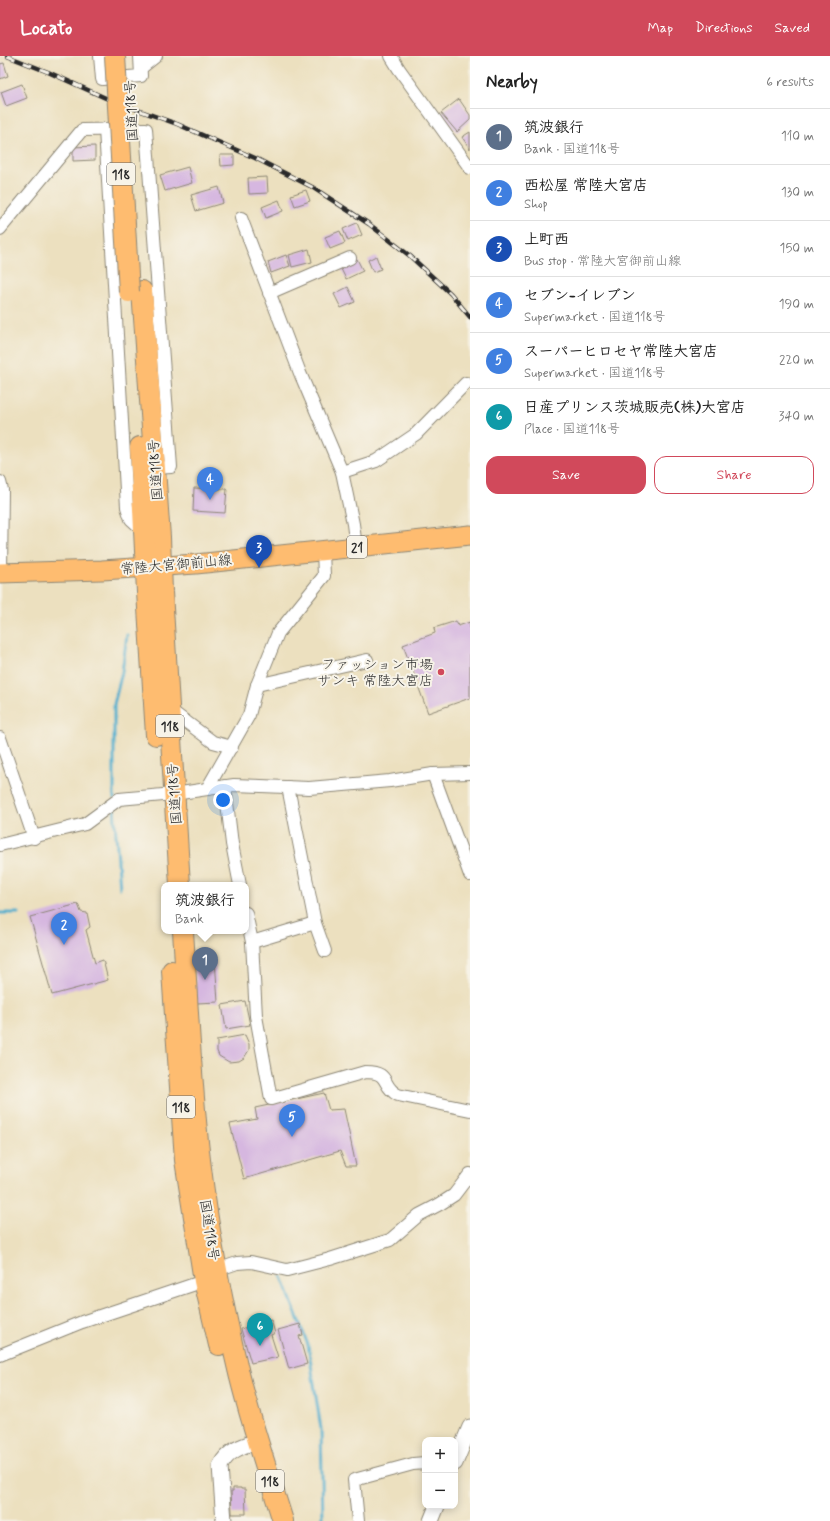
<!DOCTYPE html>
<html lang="en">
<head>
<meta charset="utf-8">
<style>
	:root { --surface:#fff; --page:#f2f2f2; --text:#222; --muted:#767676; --line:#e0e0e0; --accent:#d1495b }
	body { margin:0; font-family:Mynerve,"Klee One",sans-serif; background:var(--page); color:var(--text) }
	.controls { position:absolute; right:12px; bottom:12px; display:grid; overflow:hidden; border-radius:8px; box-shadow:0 2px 10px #0003 }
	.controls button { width:36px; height:36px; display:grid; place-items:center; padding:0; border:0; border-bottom:1px solid var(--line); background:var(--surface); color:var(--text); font:20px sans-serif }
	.you { position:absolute; left:223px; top:744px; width:14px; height:14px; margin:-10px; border:3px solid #fff; border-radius:50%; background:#1a73e8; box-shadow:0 0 0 6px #1a73e833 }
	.badge { display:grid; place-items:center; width:26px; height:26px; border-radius:50%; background:var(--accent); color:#fff; font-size:13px; font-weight:700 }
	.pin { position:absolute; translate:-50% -33px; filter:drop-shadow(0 1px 2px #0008) }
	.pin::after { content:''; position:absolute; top:21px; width:14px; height:12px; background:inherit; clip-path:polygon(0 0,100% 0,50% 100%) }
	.popup { position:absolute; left:161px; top:826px; width:88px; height:52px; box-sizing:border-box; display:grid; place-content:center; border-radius:8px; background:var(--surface); filter:drop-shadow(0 1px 3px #0005); font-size:13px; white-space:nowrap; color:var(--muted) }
	.popup b { font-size:15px; color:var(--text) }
	.popup::after { content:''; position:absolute; left:50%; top:100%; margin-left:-8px; border:8px solid transparent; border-top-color:var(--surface) }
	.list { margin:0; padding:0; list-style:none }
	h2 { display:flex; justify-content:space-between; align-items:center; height:52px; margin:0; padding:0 16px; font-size:17px }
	h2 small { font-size:13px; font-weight:400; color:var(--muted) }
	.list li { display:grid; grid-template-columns:26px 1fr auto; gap:12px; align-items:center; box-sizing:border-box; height:56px; padding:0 16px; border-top:1px solid var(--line) }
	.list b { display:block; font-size:15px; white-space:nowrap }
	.list p { margin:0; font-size:13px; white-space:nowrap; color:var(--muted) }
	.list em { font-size:13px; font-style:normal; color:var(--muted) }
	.actions { display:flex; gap:8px; padding:12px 16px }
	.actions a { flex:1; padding:9px 0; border:1px solid var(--accent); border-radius:12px; text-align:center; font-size:14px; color:var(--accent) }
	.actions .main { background:var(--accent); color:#fff }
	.map { position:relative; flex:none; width:470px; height:1465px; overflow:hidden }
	header { display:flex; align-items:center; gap:24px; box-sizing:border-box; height:56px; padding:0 20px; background:var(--accent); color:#fff }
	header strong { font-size:19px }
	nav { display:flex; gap:22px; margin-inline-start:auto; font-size:14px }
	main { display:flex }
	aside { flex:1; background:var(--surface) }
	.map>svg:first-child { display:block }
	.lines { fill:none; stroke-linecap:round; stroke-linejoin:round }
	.stream { stroke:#50adce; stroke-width:3 }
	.building { fill:#d6b7e0 }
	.minor-casing { stroke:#8c8675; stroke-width:14 }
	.tertiary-casing { stroke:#8c8675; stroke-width:17 }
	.primary-casing { stroke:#8c8675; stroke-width:21 }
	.trunk-casing { stroke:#8c8675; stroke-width:22 }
	.minor { stroke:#fff; stroke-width:12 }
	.tertiary { stroke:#fff; stroke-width:15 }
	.primary { stroke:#febc70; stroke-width:19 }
	.trunk { stroke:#febc70; stroke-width:20 }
	.rail-casing { stroke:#2b2b2b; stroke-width:4.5 }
	.rail { stroke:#f7f3e8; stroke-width:3; stroke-dasharray:9; stroke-linecap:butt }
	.trunk-bridge-casing { stroke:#8c8675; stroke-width:22; stroke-linecap:butt }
	.trunk-bridge { stroke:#febc70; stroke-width:20 }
	.poi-dot { fill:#d1495b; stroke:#f7f3e8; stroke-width:1.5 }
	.labels { text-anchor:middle; stroke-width:4; stroke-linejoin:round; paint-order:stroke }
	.shield { fill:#f7f3e8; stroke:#686764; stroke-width:1 }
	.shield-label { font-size:13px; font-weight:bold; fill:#2b2b2b }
	.street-label { font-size:14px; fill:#2b2b2b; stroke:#f7f3e8 }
	.poi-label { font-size:14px; fill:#2b2b2b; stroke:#f7f3e8; text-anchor:end }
</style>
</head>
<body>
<header>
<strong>Locato</strong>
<nav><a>Map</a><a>Directions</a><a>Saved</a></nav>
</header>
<main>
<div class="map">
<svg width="470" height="1465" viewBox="0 0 470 1465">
	<rect width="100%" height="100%" fill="#f7f3e8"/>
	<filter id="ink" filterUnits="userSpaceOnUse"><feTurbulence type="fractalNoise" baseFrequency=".025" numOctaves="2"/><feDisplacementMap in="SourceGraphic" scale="8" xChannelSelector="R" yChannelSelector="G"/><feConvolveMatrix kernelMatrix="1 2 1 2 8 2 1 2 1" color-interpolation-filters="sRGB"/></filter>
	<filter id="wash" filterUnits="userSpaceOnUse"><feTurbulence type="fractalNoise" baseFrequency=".012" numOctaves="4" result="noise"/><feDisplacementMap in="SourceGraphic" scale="16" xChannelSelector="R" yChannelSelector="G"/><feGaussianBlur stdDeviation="0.9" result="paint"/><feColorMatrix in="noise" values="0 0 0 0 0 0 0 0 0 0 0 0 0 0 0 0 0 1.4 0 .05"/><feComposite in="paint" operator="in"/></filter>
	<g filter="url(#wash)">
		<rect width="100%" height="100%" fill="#ece0bf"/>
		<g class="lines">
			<!-- stream -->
			<g class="stream">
				<path d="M114 742V648L122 616 127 579"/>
				<path d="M114 751 120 832"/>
				<path d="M0 857H18"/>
				<path d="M282 1221 308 1289 321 1373 323 1465"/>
			</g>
		</g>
		<g id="blocks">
			<!-- building -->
			<g class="building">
				<path d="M4 7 8 20 0 23V8Z"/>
				<path d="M22 28 27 42 6 50 1 36Z"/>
				<path d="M459 43 470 59V64L457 76 441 57Z"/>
				<path d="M470 76V93L462 81Z"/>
				<path d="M95 90V104L73 105V91Z"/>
				<path d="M220 99H234V109L221 110Z"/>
				<path d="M188 111 192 127 165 135 160 119Z"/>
				<path d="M267 121 268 137 249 138 248 122Z"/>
				<path d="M219 131 223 147 196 155 191 139Z"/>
				<path d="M306 134 310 145 295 150 291 139Z"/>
				<path d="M279 144 283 155 266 162 262 151Z"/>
				<path d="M357 167 362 179 348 185 343 173Z"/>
				<path d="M340 175 345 187 330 193 325 181Z"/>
				<path d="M309 193 312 206 292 211 289 199Z"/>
				<path d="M286 199 290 210 271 217 268 206Z"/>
				<path d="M376 200 381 213 373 216 368 204Z"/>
				<path d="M357 203 363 215 346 223 340 211Z"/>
				<path d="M348 231 355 246 341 252 334 238Z"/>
				<path d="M194 432 227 433 225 457 193 455Z"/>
				<path d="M456 565 458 570 470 566V642L428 657 403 589 435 577 434 572Z"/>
				<path d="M78 848 81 856 87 857 90 871 86 874 95 907 103 904 108 924 52 939 30 861Z"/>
				<path d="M215 904 218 946 197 947 194 905Z"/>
				<path d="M245 945 250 969 226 973 222 949Z"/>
				<path d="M245 979 249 988V994L244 1002 239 1005 229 1006 219 1000 217 995V984Z"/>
				<path d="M324 1037 329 1054 344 1053 356 1110H346L340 1095 244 1123 230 1068 257 1063 255 1052Z"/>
				<path d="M271 1264 275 1277 271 1279 278 1301 251 1307 241 1273Z"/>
				<path d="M300 1268 303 1279 299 1280 307 1308 289 1313 278 1274Z"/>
				<path d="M233 1432H241V1433H245L246 1458H232L231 1435H233Z"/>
			</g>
		</g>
	</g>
	<g filter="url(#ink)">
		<use href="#blocks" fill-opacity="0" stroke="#8c8675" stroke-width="1"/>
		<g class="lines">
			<defs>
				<g id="minor">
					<path d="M100 0 102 23 141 20 140 0"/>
					<path d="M391 0 399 13 470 112"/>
					<path d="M141 12 156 0"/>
					<path d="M105 73 127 451 131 463 143 474"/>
					<path d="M241 162 300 317 342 416 353 468 356 491"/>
					<path d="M0 173 82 74 146 73 171 411 155 412"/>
					<path d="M269 237 350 202"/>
					<path d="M342 416 376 405 416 378 466 327"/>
					<path d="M0 426 2 434 1 517"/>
					<path d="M257 629 367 604"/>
					<path d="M169 653 213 686 232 691"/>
					<path d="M0 682 34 782"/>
					<path d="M433 718 470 819"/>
					<path d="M225 730 232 788 240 829"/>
					<path d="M288 731 315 867 325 895"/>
					<path d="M207 733 249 659 257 629 278 577 324 520 323 494"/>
					<path d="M0 789 85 768 119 743 174 738 234 729 309 732 390 725 433 718 470 717"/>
					<path d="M246 857 252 886 256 960 271 1043 365 1016C392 1016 380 1030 398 1039L470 1054"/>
					<path d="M252 886 315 867"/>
					<path d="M0 1299 82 1266 204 1225 217 1214 237 1207 251 1206 287 1214 330 1203 390 1184 419 1159 440 1148 454 1139 470 1118"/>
					<path d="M358 1465 354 1424 413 1408 425 1407"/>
				</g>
				<g id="tertiary">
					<path d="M455 1407 470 1371"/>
					<path d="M224 1465 220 1410C228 1394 242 1390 258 1385"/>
					<path d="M431 1465 437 1450"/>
				</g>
				<path id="primary" d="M0 517 102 514 196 508 470 479"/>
				<g id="trunk">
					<path d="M142 235 160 481 162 536 180 829"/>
					<path d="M140 391 147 536 156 679"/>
					<path d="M183 875C188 951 191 1028 200 1104 208 1173 221 1241 237 1309 249 1362 267 1413 283 1465"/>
					<path d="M172 915 185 1104 204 1225 219 1289"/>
				</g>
			</defs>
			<!-- minor casing -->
			<use href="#minor" class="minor-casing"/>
			<!-- tertiary casing -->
			<use href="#tertiary" class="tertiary-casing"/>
			<!-- primary casing -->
			<use href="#primary" class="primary-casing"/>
			<!-- trunk casing -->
			<use href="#trunk" class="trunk-casing"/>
			<!-- minor -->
			<use href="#minor" class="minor"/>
			<!-- tertiary -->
			<use href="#tertiary" class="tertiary"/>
			<!-- primary -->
			<use href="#primary" class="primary"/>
			<!-- trunk -->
			<use href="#trunk" class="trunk"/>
			<defs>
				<path id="rail" d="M7 0 48 16 110 44 177 68 255 102 312 131 369 168 410 200 451 238 470 261"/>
			</defs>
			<!-- rail casing -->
			<use href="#rail" class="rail-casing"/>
			<!-- rail -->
			<use href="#rail" class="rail"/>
			<defs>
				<path id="trunk-bridge" d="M115 0 129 236"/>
			</defs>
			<!-- trunk-bridge casing -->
			<use href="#trunk-bridge" class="trunk-bridge-casing"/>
			<!-- trunk-bridge -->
			<use href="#trunk-bridge" class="trunk-bridge"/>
		</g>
	</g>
	<!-- markers -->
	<circle class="poi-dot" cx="441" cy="616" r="4"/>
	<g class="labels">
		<!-- shield labels -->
		<g class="shield">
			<rect x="107" y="107" width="28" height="22" rx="3"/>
			<rect x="347" y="480" width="20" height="22" rx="3"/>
			<rect x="156" y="659" width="28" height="22" rx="3"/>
			<rect x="167" y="1040" width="28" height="22" rx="3"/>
			<rect x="256" y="1414" width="28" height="22" rx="3"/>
		</g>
		<g class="shield-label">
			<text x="121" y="123">118</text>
			<text x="357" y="496">21</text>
			<text x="170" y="675">118</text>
			<text x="181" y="1056">118</text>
			<text x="270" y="1430">118</text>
		</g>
		<!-- street labels -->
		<g class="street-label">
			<text transform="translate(131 55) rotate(-93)" y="5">国道118号</text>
			<text transform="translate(155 414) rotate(-94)" y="5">国道118号</text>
			<text transform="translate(176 508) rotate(-5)" y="5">常陸大宮御前山線</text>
			<text transform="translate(174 738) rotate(-94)" y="5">国道118号</text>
			<text transform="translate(210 1174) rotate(81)" y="5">国道118号</text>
		</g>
		<!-- poi labels -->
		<g class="poi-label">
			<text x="433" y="613">ファッション市場<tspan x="433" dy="16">サンキ 常陸大宮店</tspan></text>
		</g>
	</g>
</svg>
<div class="controls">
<button>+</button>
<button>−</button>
</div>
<div class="you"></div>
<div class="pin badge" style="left:205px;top:924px;background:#5c6f8a">1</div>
<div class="popup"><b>筑波銀行</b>Bank</div>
<div class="pin badge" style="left:64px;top:889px;background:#3f7fe0">2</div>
<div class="pin badge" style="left:259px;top:512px;background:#1a4fb4">3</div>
<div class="pin badge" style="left:210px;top:444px;background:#3f7fe0">4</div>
<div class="pin badge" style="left:292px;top:1081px;background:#3f7fe0">5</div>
<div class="pin badge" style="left:260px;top:1290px;background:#0f9aa8">6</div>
</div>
<aside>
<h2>Nearby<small>6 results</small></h2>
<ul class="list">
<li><span class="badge" style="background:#5c6f8a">1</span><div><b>筑波銀行</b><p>Bank · 国道118号</p></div><em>110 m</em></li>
<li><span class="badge" style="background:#3f7fe0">2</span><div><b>西松屋 常陸大宮店</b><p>Shop</p></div><em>130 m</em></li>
<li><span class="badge" style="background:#1a4fb4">3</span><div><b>上町西</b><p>Bus stop · 常陸大宮御前山線</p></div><em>150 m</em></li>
<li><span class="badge" style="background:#3f7fe0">4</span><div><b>セブン-イレブン</b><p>Supermarket · 国道118号</p></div><em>190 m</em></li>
<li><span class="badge" style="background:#3f7fe0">5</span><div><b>スーパーヒロセヤ常陸大宮店</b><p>Supermarket · 国道118号</p></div><em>220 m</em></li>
<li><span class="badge" style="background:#0f9aa8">6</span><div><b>日産プリンス茨城販売(株)大宮店</b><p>Place · 国道118号</p></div><em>340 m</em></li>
</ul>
<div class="actions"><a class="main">Save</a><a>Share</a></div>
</aside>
</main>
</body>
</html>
